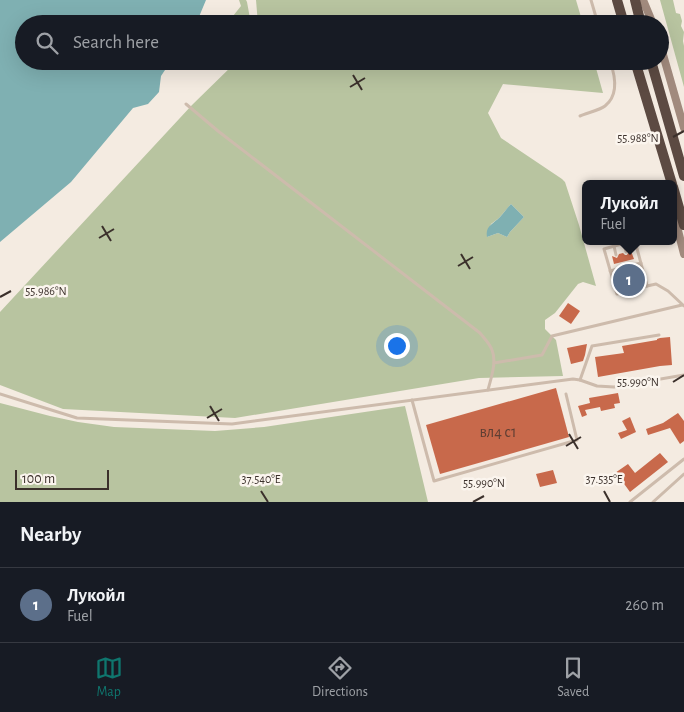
<!DOCTYPE html>
<html lang="en">
<head>
<meta charset="utf-8">
<style>
	:root { --surface:#171b24; --page:#242831; --text:#f1f3f6; --muted:#9ea1a6; --line:#363941; --accent:#0f766e }
	body { margin:0; font-family:"Alegreya Sans",sans-serif; background:var(--page); color:var(--text) }
	.scale { position:absolute; left:15px; bottom:12px; width:94px; box-sizing:border-box; padding-left:5px; border:2px solid #3b302b; border-top:0; font-size:14px; line-height:18px; white-space:nowrap; color:#3b302b; -webkit-text-stroke:4px #fbf5ee; paint-order:stroke }
	.you { position:absolute; left:396px; top:345px; width:18px; height:18px; margin:-12px; border:4px solid #fff; border-radius:50%; background:#1a73e8; box-shadow:0 0 0 8px #1a73e833 }
	.badge { display:grid; place-items:center; width:32px; height:32px; border-radius:50%; background:var(--accent); color:#fff; font-size:16px; font-weight:700 }
	.pin { position:absolute; translate:-50% -50%; border:2px solid #fff; box-shadow:0 1px 5px #0006 }
	.popup { position:absolute; left:582px; top:180px; width:95px; height:65px; box-sizing:border-box; display:grid; place-content:center; border-radius:8px; background:var(--surface); filter:drop-shadow(0 1px 4px #0005); font-size:16px; white-space:nowrap; color:var(--muted) }
	.popup b { font-size:19px; color:var(--text) }
	.popup::after { content:''; position:absolute; left:50%; top:100%; margin-left:-10px; border:10px solid transparent; border-top-color:var(--surface) }
	.list { margin:0; padding:0; list-style:none }
	h2 { display:flex; justify-content:space-between; align-items:center; height:65px; margin:0; padding:0 20px; font-size:21px }
	h2 small { font-size:16px; font-weight:400; color:var(--muted) }
	.list li { display:grid; grid-template-columns:32px 1fr auto; gap:15px; align-items:center; box-sizing:border-box; height:75px; padding:0 20px; border-top:1px solid var(--line) }
	.list b { display:block; font-size:19px; white-space:nowrap }
	.list p { margin:0; font-size:16px; white-space:nowrap; color:var(--muted) }
	.list em { font-size:16px; font-style:normal; color:var(--muted) }
	.icon { flex:none; width:28px; height:28px; fill:none; stroke:currentColor; stroke-width:2; stroke-linecap:round; stroke-linejoin:round }
	.map { position:relative; flex:none; width:684px; height:502px; overflow:hidden }
	.search { position:absolute; background:var(--surface); box-shadow:0 5px 20px #0002; left:15px; right:15px; top:15px; height:55px; display:flex; align-items:center; gap:12px; box-sizing:border-box; padding:0 18px; border-radius:28px; color:var(--muted); font-size:19px }
	.sheet { height:140px; background:var(--surface) }
	nav { display:flex; justify-content:space-around; align-items:center; box-sizing:border-box; height:70px; border-top:1px solid var(--line); background:var(--surface); font-size:14px; color:var(--muted) }
	nav a { display:grid; justify-items:center; gap:2px }
	nav .on { color:var(--accent) }
	.map>svg:first-child { display:block }
	.green { fill:#b8c4a0; fill-rule:evenodd }
	.water { fill:#7fb0b2 }
	.building { fill:#c8694b }
	.lines { fill:none; stroke-linecap:round; stroke-linejoin:round }
	.lane { stroke:#cdbbac; stroke-width:3 }
	.secondary { stroke:#a18a7d; stroke-width:8 }
	.highway { stroke:#5c4a42; stroke-width:10 }
	.ticks { fill:none; stroke:#3b302b; stroke-width:2 }
	.labels { text-anchor:middle; stroke-width:5; stroke-linejoin:round; paint-order:stroke }
	.number-label { font-size:16px; fill:#5e3e33 }
	.ticks-label { font-size:12px; text-anchor:middle; fill:#3b302b; stroke:#fbf5ee; stroke-width:5; stroke-linejoin:round; paint-order:stroke }
</style>
</head>
<body>
<div class="map">
<svg width="684" height="502" viewBox="0 0 684 502">
	<rect width="100%" height="100%" fill="#f4ebe1"/>
	<!-- green -->
	<g class="green">
		<path d="M239 0H246L247 2 251 24H228L227 20 233 16 241 6Z"/>
		<path d="M256 0H576L583 24H258Z"/>
		<path d="M660 0H673L676 13 680 14 682 21 681 26 684 32 683 41 684 46V87Z"/>
		<path d="M237 61H594L603 93 503 84 488 113 501 138 562 179 565 182 579 225 596 286 583 282 578 284 555 313 545 320V329L556 340 563 376 479 378 235 418 63 409 0 385V312L192 105ZM511 204 524 217 510 232 507 237 498 233 487 237 491 224 499 218Z"/>
		<path d="M0 403 50 416 78 422 114 427 215 431 264 427 405 406 428 502H0Z"/>
	</g>
	<!-- water -->
	<g class="water">
		<path d="M0 0H206L196 24H24V61H171L161 76 159 92 148 104 133 108 71 182 0 242Z"/>
		<path d="M511 204 524 217 510 232 507 237 498 233 487 237C485 226 493 224 500 217 504 213 507 208 511 204Z"/>
	</g>
	<!-- building -->
	<g class="building">
		<path d="M629 251H631L634 259 614 264 612 256 617 258 619 254 623 253 625 255H627Z"/>
		<path d="M636 270 640 284 622 289 618 275Z"/>
		<path d="M568 303 580 311 571 324 559 316Z"/>
		<path d="M670 337 672 365 660 366 598 377 595 357 624 353 622 346 657 340V339L660 338Z"/>
		<path d="M587 344 585 355 583 361 571 364 567 348Z"/>
		<path d="M556 388 569 437 440 474 426 425Z"/>
		<path d="M618 393 620 403 614 404 615 408 601 411 600 407 585 410 587 415 582 417 578 406 590 403 589 398Z"/>
		<path d="M678 413 684 421V441L680 444 670 428 648 435 646 429 663 423Z"/>
		<path d="M630 417 636 432 621 439 618 433 627 430 622 421Z"/>
		<path d="M660 453 668 462 630 492 622 481 620 482 617 477 618 476 615 473 628 464 635 473Z"/>
		<path d="M553 470 557 483 540 487 536 474Z"/>
	</g>
	<g class="lines">
		<!-- lane -->
		<g class="lane">
			<path d="M591 0 598 24"/>
			<path d="M186 104 218 131 480 333C484 338 490 344 492 350 497 362 491 378 488 390"/>
			<path d="M580 116C587 113 600 110 605 106 619 95 615 75 610 61"/>
			<path d="M632 241 604 249 617 294 647 286"/>
			<path d="M635 241 647 286 656 284 668 291 684 306"/>
			<path d="M624 244 626 252"/>
			<path d="M614 246 616 255"/>
			<path d="M610 271 641 263"/>
			<path d="M494 363 542 355 552 336 682 305"/>
			<path d="M580 380 592 346 659 335"/>
			<path d="M0 394 77 418 232 424 573 379 580 380 597 386 614 387 684 375"/>
			<path d="M412 400 434 481 577 440 566 394"/>
			<path d="M630 502 684 459"/>
			<path d="M653 502 684 474"/>
		</g>
		<!-- secondary -->
		<g class="secondary">
			<path d="M643 0 653 24"/>
			<path d="M660 44 684 128"/>
			<path d="M673 211 684 254"/>
		</g>
		<!-- highway -->
		<g class="highway">
			<path d="M617 0 624 24"/>
			<path d="M635 0 641 24"/>
			<path d="M635 61 672 184"/>
			<path d="M651 61 684 176"/>
			<path d="M673 187 684 225"/>
		</g>
	</g>
	<!-- ticks -->
	<path class="ticks" d="M353 75 362 90M350 87 365 78M673 137 684 131M102 226 111 241M99 238 114 229M461 254 470 269M458 266 473 257M0 297 11 291M673 382 684 375M210 406 219 421M207 418 222 409M569 434 578 449M566 446 581 437M261 491 268 502M604 491 610 502M473 502 484 496"/>
	<g class="labels">
		<!-- number labels -->
		<g class="number-label">
			<text x="498" y="437">вл4 с1</text>
		</g>
	</g>
	<g class="ticks-label">
		<text x="638" y="142">55.988°N</text>
		<text x="46" y="295">55.986°N</text>
		<text x="638" y="386">55.990°N</text>
		<text x="261" y="483">37.540°E</text>
		<text x="604" y="483">37.535°E</text>
		<text x="484" y="487">55.990°N</text>
	</g>
</svg>
<div class="scale">100 m</div>
<div class="you"></div>
<div class="pin badge" style="left:629px;top:280px;background:#5c6f8a">1</div>
<div class="popup"><b>Лукойл</b>Fuel</div>
<div class="search"><svg class="icon" aria-label="search" viewBox="0 0 24 24"><circle cx="10" cy="10" r="6"/><path d="M15 15l6 6"/></svg>Search here</div>
</div>
<section class="sheet">
<h2>Nearby<small></small></h2>
<ul class="list">
<li><span class="badge" style="background:#5c6f8a">1</span><div><b>Лукойл</b><p>Fuel</p></div><em>260 m</em></li>
</ul>
</section>
<nav>
<a class="on"><svg class="icon" aria-label="map" viewBox="0 0 24 24"><path d="M3 6l6-2 6 2 6-2v14l-6 2-6-2-6 2zM9 4v14M15 6v14"/></svg>Map</a>
<a><svg class="icon" aria-label="directions" viewBox="0 0 24 24"><path d="M12 3l9 9-9 9-9-9zM9 14v-3h6M13 9l2 2-2 2"/></svg>Directions</a>
<a><svg class="icon" aria-label="saved" viewBox="0 0 24 24"><path d="M7 4h10v16l-5-4-5 4z"/></svg>Saved</a>
</nav>
</body>
</html>
